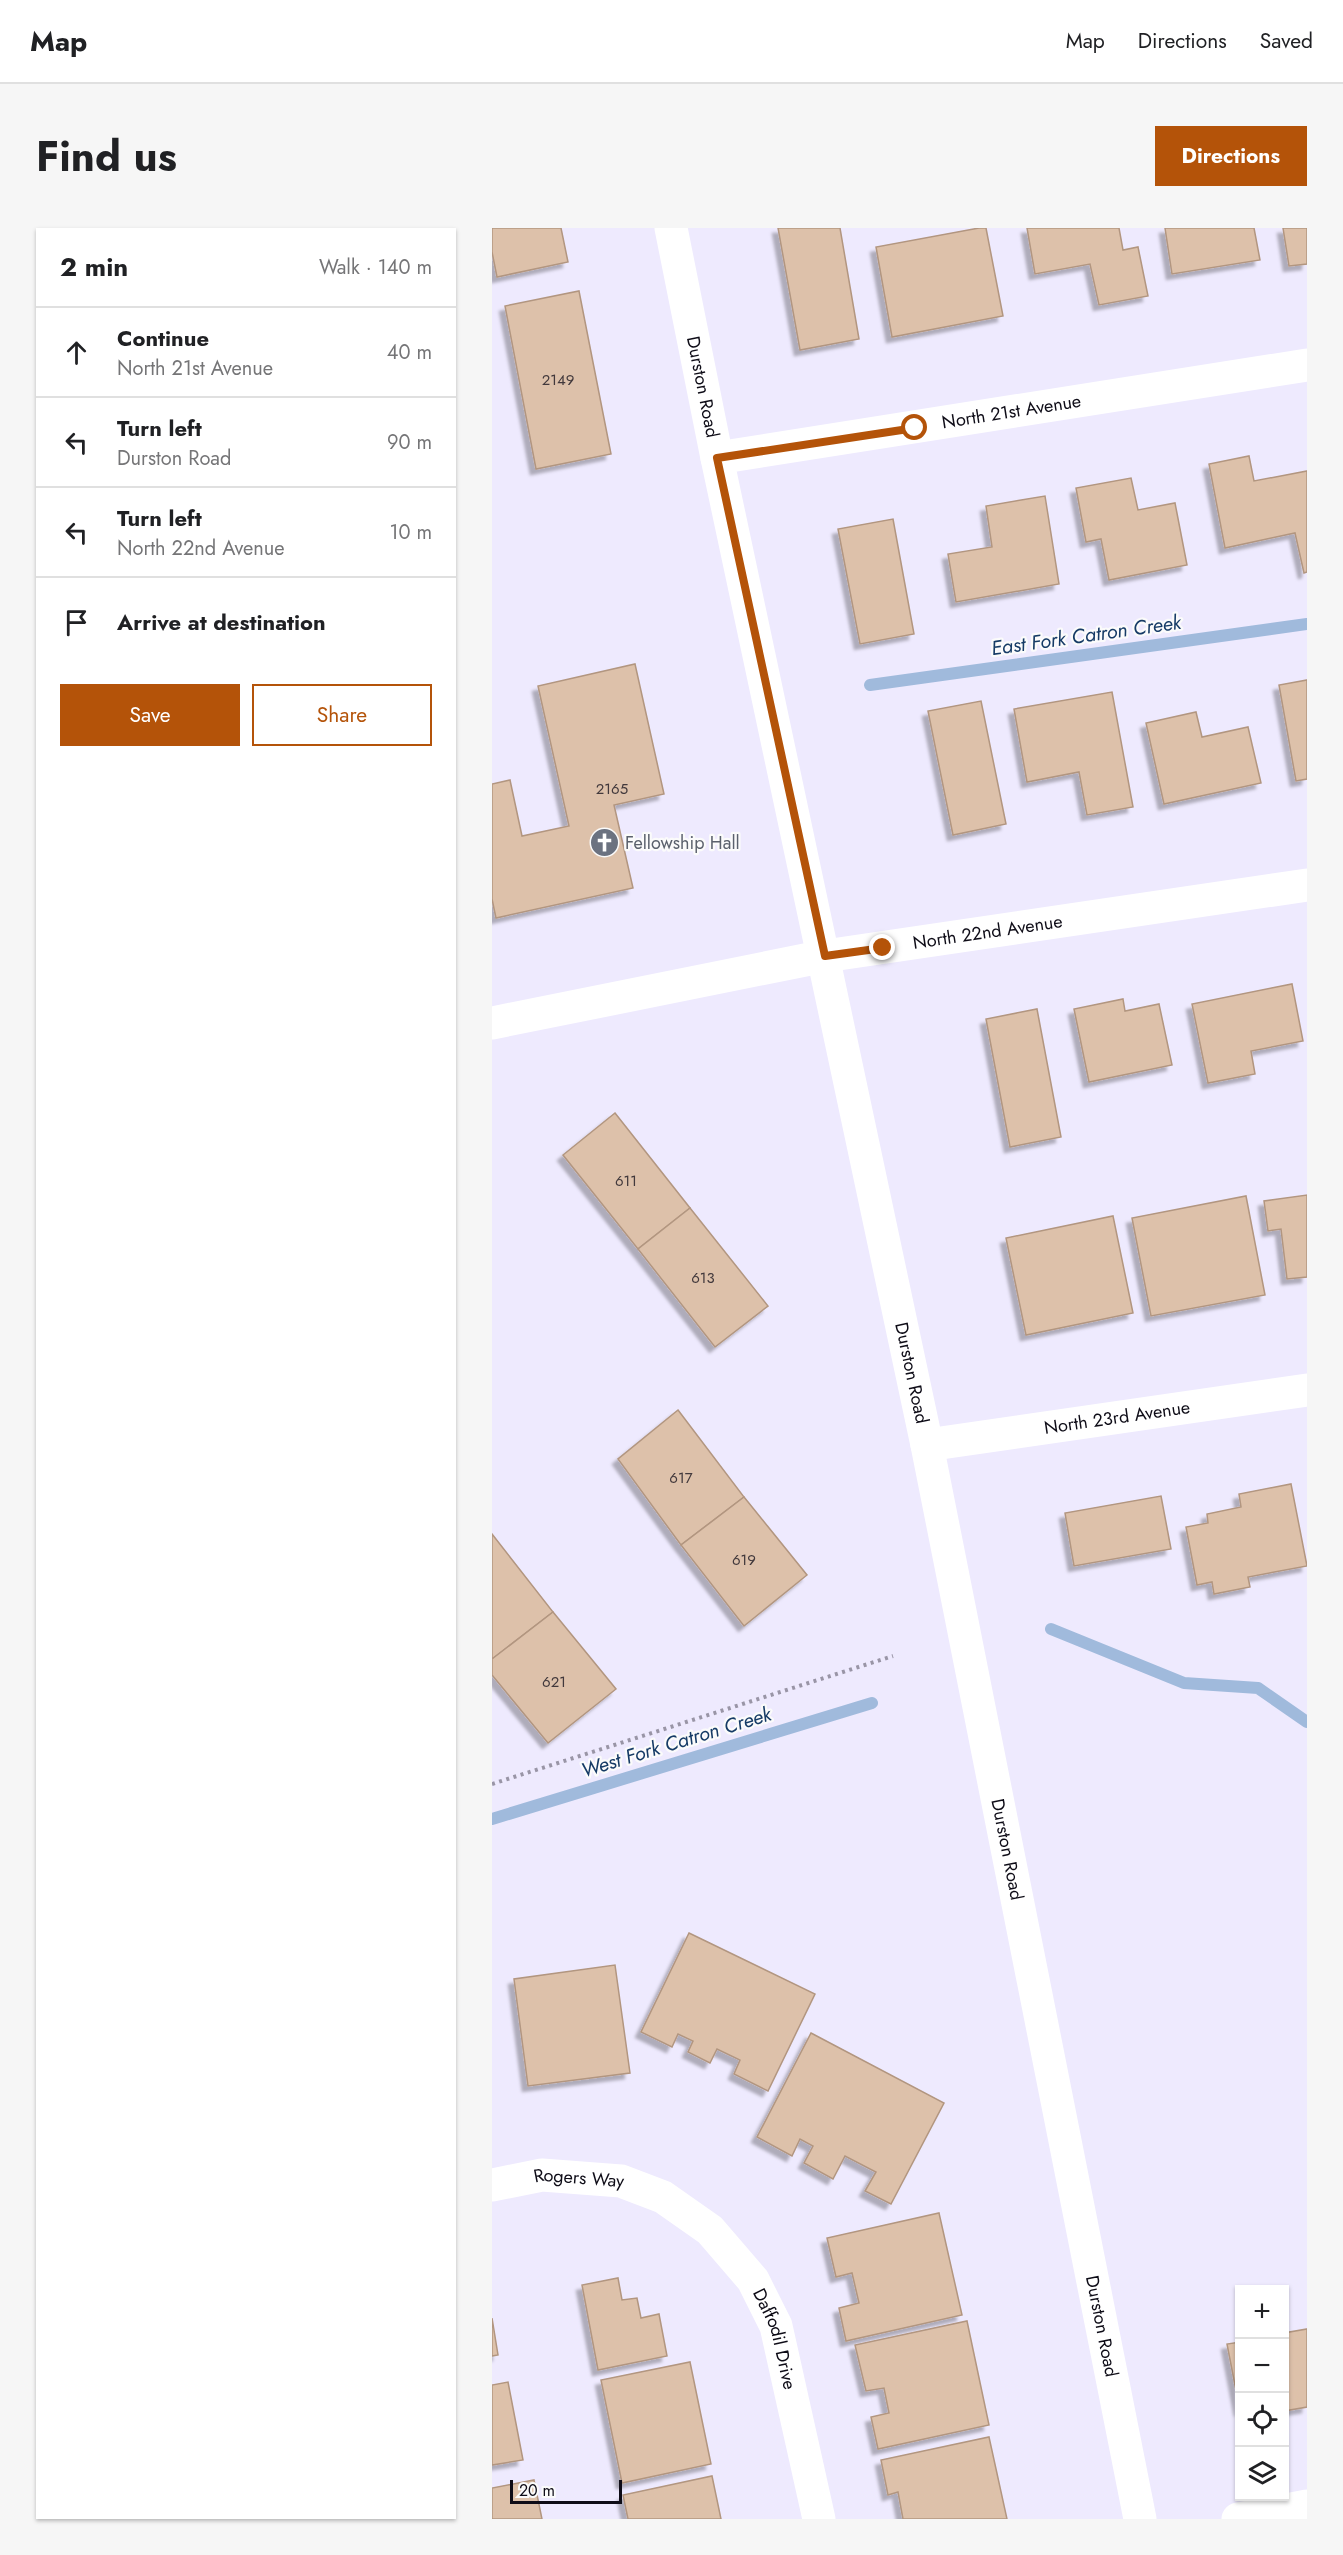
<!DOCTYPE html>
<html lang="en">
<head>
<meta charset="utf-8">
<style>
	:root { --surface:#fff; --page:#f6f6f6; --text:#202124; --muted:#757577; --line:#e0e0e0; --accent:#b45309 }
	body { margin:0; font-family:Jost,sans-serif; background:var(--page); color:var(--text) }
	.controls { position:absolute; right:18px; bottom:18px; display:grid; overflow:hidden; border-radius:0px; box-shadow:0 2px 4px #0004 }
	.controls button { width:54px; height:54px; display:grid; place-items:center; padding:0; border:0; border-bottom:2px solid var(--line); background:var(--surface); color:var(--text); font:30px sans-serif }
	.scale { position:absolute; left:18px; bottom:15px; width:112px; box-sizing:border-box; padding-left:6px; border:3px solid #0e0c17; border-top:0; font-size:16px; line-height:21px; white-space:nowrap; color:#0e0c17; -webkit-text-stroke:4px #fbfbfb; paint-order:stroke }
	.stop { position:absolute; width:18px; height:18px; margin:-14px; border:4px solid #b45309; border-radius:50%; background:#fff }
	.stop.end { background:#b45309; border-color:#fff; box-shadow:0 2px 6px #0008 }
	.list { margin:0; padding:0; list-style:none }
	h2 { display:flex; justify-content:space-between; align-items:center; height:78px; margin:0; padding:0 24px; font-size:26px }
	h2 small { font-size:20px; font-weight:400; color:var(--muted) }
	.list li { display:grid; grid-template-columns:39px 1fr auto; gap:18px; align-items:center; box-sizing:border-box; height:90px; padding:0 24px; border-top:2px solid var(--line) }
	.list b { display:block; font-size:22px; white-space:nowrap }
	.list p { margin:0; font-size:20px; white-space:nowrap; color:var(--muted) }
	.list em { font-size:20px; font-style:normal; color:var(--muted) }
	.actions { display:flex; gap:12px; padding:18px 24px }
	.actions a { flex:1; padding:14px 0; border:2px solid var(--accent); border-radius:0px; text-align:center; font-size:21px; color:var(--accent) }
	.actions .main { background:var(--accent); color:#fff }
	.icon { flex:none; width:33px; height:33px; fill:none; stroke:currentColor; stroke-width:2; stroke-linecap:round; stroke-linejoin:round }
	.map { position:relative; flex:none; width:815px; height:2291px; overflow:hidden; border-radius:0px }
	header { display:flex; align-items:center; gap:36px; box-sizing:border-box; height:84px; padding:0 30px; background:var(--surface); border-bottom:2px solid var(--line) }
	header strong { font-size:28px }
	nav { display:flex; gap:33px; margin-inline-start:auto; font-size:21px }
	.intro { display:flex; align-items:center; justify-content:space-between; box-sizing:border-box; height:144px; padding:0 36px }
	h1 { margin:0; font-size:42px }
	.button { padding:15px 27px; border-radius:0px; background:var(--accent); color:#fff; font-size:21px; font-weight:700 }
	main { display:flex; gap:36px; padding:0 36px }
	aside { flex:1; background:var(--surface); border-radius:0px; box-shadow:0 2px 4px #0004 }
	.map>svg:first-child { display:block }
	.lines { fill:none; stroke-linecap:round; stroke-linejoin:round }
	.stream { stroke:#a0badc; stroke-width:12 }
	.building { fill:#ddc1aa; stroke:#b29680; stroke-width:1.5; filter:url(#shadow) }
	.path { stroke:#9995a6; stroke-width:4; stroke-dasharray:3 4.5; stroke-linecap:butt }
	.street { stroke:#fff; stroke-width:33 }
	.secondary { stroke:#fff; stroke-width:33 }
	.route { stroke:#b45309; stroke-width:8 }
	.labels { text-anchor:middle; stroke-width:4.5; stroke-linejoin:round; paint-order:stroke }
	.number-label { font-size:15px; fill:#42393c }
	.street-label { font-size:18px; fill:#0e0c17; stroke:#fbfbfb }
	.worship-label { font-size:18px; fill:#5b616d; stroke:#fbfbfb; text-anchor:start }
	.water-label { font-size:20px; font-style:italic; fill:#163b66; stroke:#fbfbfb }
</style>
</head>
<body>
<header>
<strong>Map</strong>
<nav><a>Map</a><a>Directions</a><a>Saved</a></nav>
</header>
<div class="intro"><h1>Find us</h1><a class="button">Directions</a></div>
<main>
<aside>
<h2>2 min<small>Walk · 140 m</small></h2>
<ul class="list">
<li><svg class="icon" aria-label="ahead" viewBox="0 0 24 24"><path d="M12 20V5M6 11l6-6 6 6"/></svg><div><b>Continue</b><p>North 21st Avenue</p></div><em>40 m</em></li>
<li><svg class="icon" aria-label="left" viewBox="0 0 24 24"><path d="M17 20v-9H6M10 6l-5 5 5 5"/></svg><div><b>Turn left</b><p>Durston Road</p></div><em>90 m</em></li>
<li><svg class="icon" aria-label="left" viewBox="0 0 24 24"><path d="M17 20v-9H6M10 6l-5 5 5 5"/></svg><div><b>Turn left</b><p>North 22nd Avenue</p></div><em>10 m</em></li>
<li><svg class="icon" aria-label="arrive" viewBox="0 0 24 24"><path d="M6 21V4h12l-3 4 3 4H6"/></svg><div><b>Arrive at destination</b></div></li>
</ul>
<div class="actions"><a class="main">Save</a><a>Share</a></div>
</aside>
<div class="map">
<svg width="815" height="2291" viewBox="0 0 815 2291">
	<defs>
		<filter id="shadow"><feDropShadow dx="-5.5" dy="5.5" stdDeviation="1.5" flood-color="#0004"/></filter>
	</defs>
	<rect width="100%" height="100%" fill="#eeeafe"/>
	<g class="lines">
		<!-- stream -->
		<g class="stream">
			<path d="M378 457 815 396"/>
			<path d="M559 1401 692 1455 766 1460 815 1494"/>
			<path d="M0 1591 380 1475"/>
		</g>
	</g>
	<!-- building -->
	<g class="building">
		<path d="M0 0H69L76 34 5 49 0 24Z"/>
		<path d="M286 0H348L367 111 308 122Z"/>
		<path d="M487 0H494L511 88 400 109 384 19Z"/>
		<path d="M535 0H627L631 22 646 19 656 68 607 77 598 36 543 46Z"/>
		<path d="M673 0H762L768 32 680 46Z"/>
		<path d="M791 0H815V36L797 38Z"/>
		<path d="M87 63 119 226 44 241 13 78Z"/>
		<path d="M757 228 762 253 815 243V344L812 345 803 305 733 320 717 236Z"/>
		<path d="M639 250 646 282 683 275 695 337 617 352 609 311 594 314 584 260Z"/>
		<path d="M553 268 567 356 464 374 456 326 500 319 494 278Z"/>
		<path d="M401 291 422 406 368 416 346 301Z"/>
		<path d="M143 436 172 566 122 577 141 660 4 690 0 671V556L18 552 30 608 77 598 46 458Z"/>
		<path d="M815 452V551L804 553 787 457Z"/>
		<path d="M620 464 641 579 595 587 587 544 535 554 522 481Z"/>
		<path d="M489 473 514 596 461 607 436 483Z"/>
		<path d="M704 484 710 509 756 499 769 555 672 576 654 495Z"/>
		<path d="M800 756 811 813 759 823 763 846 716 855 700 776Z"/>
		<path d="M631 771 633 783 667 776 680 837 597 854 582 781Z"/>
		<path d="M545 781 569 909 518 919 494 791Z"/>
		<path d="M123 885 198 980 146 1021 71 927Z"/>
		<path d="M815 967V1049L795 1051 789 1001 776 1003 772 973Z"/>
		<path d="M754 968 773 1067 659 1088 640 990Z"/>
		<path d="M198 980 276 1078 223 1119 146 1021Z"/>
		<path d="M621 988 641 1085 534 1107 514 1010Z"/>
		<path d="M186 1182 252 1269 189 1317 126 1231Z"/>
		<path d="M799 1256 815 1338 756 1349 758 1359 722 1366 720 1354 705 1357 694 1299 716 1295 715 1286 749 1279 747 1266Z"/>
		<path d="M669 1268 679 1321 582 1338 573 1285Z"/>
		<path d="M252 1269 315 1347 252 1398 189 1317Z"/>
		<path d="M0 1306 61 1384 0 1431Z"/>
		<path d="M61 1384 124 1461 56 1515 0 1447V1431Z"/>
		<path d="M197 1705 323 1766 276 1863 242 1846 248 1832 225 1821 218 1835 196 1824 201 1813 186 1806 180 1819 149 1804Z"/>
		<path d="M123 1737 138 1845 36 1858 22 1751Z"/>
		<path d="M319 1805 452 1875 399 1976 373 1963 384 1944 353 1928 341 1951 312 1935 321 1918 308 1911 300 1928 265 1909Z"/>
		<path d="M447 1985 470 2087 354 2113 347 2080 367 2075 360 2045 344 2049 335 2010Z"/>
		<path d="M126 2050 130 2072 145 2070 149 2090 167 2086 175 2128 106 2142 90 2057Z"/>
		<path d="M0 2090 6 2127 0 2128Z"/>
		<path d="M475 2093 497 2197 386 2221 379 2189 397 2185 392 2160 374 2163 363 2117Z"/>
		<path d="M815 2101V2179L792 2183V2105Z"/>
		<path d="M748 2114V2183L735 2116Z"/>
		<path d="M198 2134 219 2236 130 2255 109 2152Z"/>
		<path d="M16 2154 31 2232 0 2237V2157Z"/>
		<path d="M497 2209 515 2291H411L406 2264 396 2267 389 2232Z"/>
		<path d="M220 2248 229 2291H136L131 2267Z"/>
		<path d="M42 2252 50 2291H0V2260Z"/>
	</g>
	<g class="lines">
		<!-- path -->
		<path class="path" d="M0 1556 401 1428"/>
		<!-- street -->
		<g class="street">
			<path id="s1" d="M225 230 815 137"/>
			<path id="s2" d="M0 795 333 728 815 657"/>
			<path id="s3" d="M435 1217 815 1162"/>
			<path id="s4" d="M0 1957 50 1947 129 1953 171 1969 218 2002 261 2052 284 2098 327 2291"/>
			<path d="M746 2291 815 2278"/>
		</g>
		<!-- secondary -->
		<path class="secondary" id="s5" d="M179 0 225 230 435 1217 648 2291"/>
	</g>
	<g class="lines">
		<!-- route -->
		<path class="route" d="M391 720 333 728 225 230 423 200"/>
	</g>
	<!-- icons -->
	<defs>
		<symbol id="church-disc" viewBox="-11 -11 22 22"><circle r="9.5" fill="#6b7280" stroke="#fbfbfb"/><path d="M-1.2-6h2.4v3.5h3.3v2.4h-3.3V6h-2.4V-.1h-3.3v-2.4h3.3Z" fill="#fff"/></symbol>
	</defs>
	<g fill-rule="evenodd">
		<use href="#church-disc" x="96" y="598" width="33" height="33"/>
	</g>
	<g class="labels">
		<!-- number labels -->
		<g class="number-label">
			<text x="66" y="157">2149</text>
			<text x="120" y="566">2165</text>
			<text x="134" y="958">611</text>
			<text x="211" y="1055">613</text>
			<text x="189" y="1255">617</text>
			<text x="252" y="1337">619</text>
			<text x="62" y="1459">621</text>
		</g>
		<!-- street labels -->
		<g class="street-label">
			<text dy="6" stroke="none"><textPath href="#s5" startOffset="162">Durston Road</textPath></text>
			<text dy="6" stroke="none"><textPath href="#s1" startOffset="298">North 21st Avenue</textPath></text>
			<text dy="6" stroke="none"><textPath href="#s2" startOffset="504">North 22nd Avenue</textPath></text>
			<text dy="6" stroke="none"><textPath href="#s5" startOffset="1170">Durston Road</textPath></text>
			<text dy="6" stroke="none"><textPath href="#s3" startOffset="192">North 23rd Avenue</textPath></text>
			<text dy="6" stroke="none"><textPath href="#s5" startOffset="1656">Durston Road</textPath></text>
			<text dy="6" stroke="none"><textPath href="#s4" startOffset="88">Rogers Way</textPath></text>
			<text dy="6" stroke="none"><textPath href="#s5" startOffset="2142">Durston Road</textPath></text>
			<text dy="6" stroke="none"><textPath href="#s4" startOffset="362">Daffodil Drive</textPath></text>
		</g>
		<!-- worship labels -->
		<g class="worship-label">
			<text x="133" y="621">Fellowship Hall</text>
		</g>
		<!-- water labels -->
		<g class="water-label">
			<text transform="translate(594 407) rotate(-8)" y="7">East Fork Catron Creek</text>
			<text transform="translate(184 1514) rotate(-17)" y="7">West Fork Catron Creek</text>
		</g>
	</g>
</svg>
<div class="controls">
<button>+</button>
<button>−</button>
<button><svg class="icon" aria-label="locate" viewBox="0 0 24 24"><circle cx="12" cy="12" r="6"/><path d="M12 2v4M12 18v4M2 12h4M18 12h4"/></svg></button>
<button><svg class="icon" aria-label="layers" viewBox="0 0 24 24"><path d="M12 4l9 5-9 5-9-5zM3 14l9 5 9-5"/></svg></button>
</div>
<div class="scale">20 m</div>
<div class="stop" style="left:423px;top:200px"></div>
<div class="stop end" style="left:391px;top:720px"></div>
</div>
</main>
</body>
</html>
